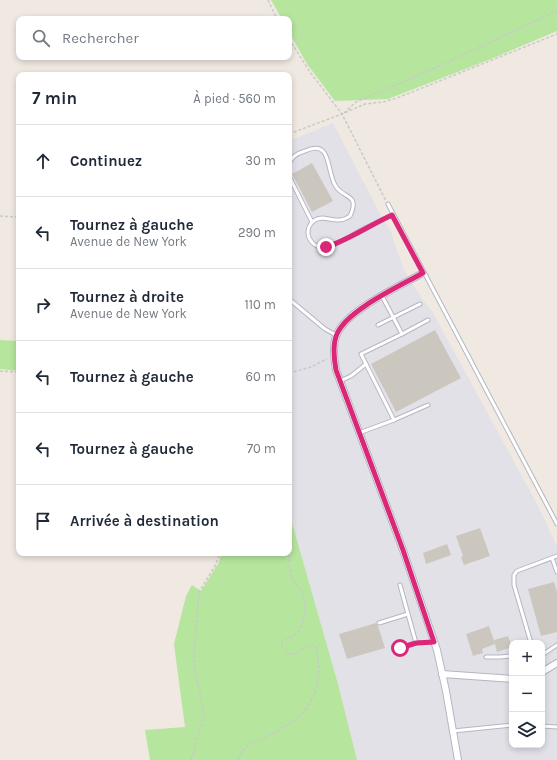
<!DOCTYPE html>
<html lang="fr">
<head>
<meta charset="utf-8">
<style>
	:root { --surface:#fff; --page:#f2f2f3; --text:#1f2937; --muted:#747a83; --line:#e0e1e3 }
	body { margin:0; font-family:Karla,sans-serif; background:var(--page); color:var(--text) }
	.controls { position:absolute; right:12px; bottom:12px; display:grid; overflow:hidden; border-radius:8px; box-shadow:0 2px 6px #0003 }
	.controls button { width:36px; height:36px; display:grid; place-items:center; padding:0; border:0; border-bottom:1px solid var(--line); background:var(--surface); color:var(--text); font:20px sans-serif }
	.stop { position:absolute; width:12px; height:12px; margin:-9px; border:3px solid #db2777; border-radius:50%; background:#fff }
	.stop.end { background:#db2777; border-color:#fff; box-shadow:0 1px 4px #0008 }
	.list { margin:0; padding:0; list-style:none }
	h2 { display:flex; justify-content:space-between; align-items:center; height:52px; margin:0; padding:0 16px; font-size:17px }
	h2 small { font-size:13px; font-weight:400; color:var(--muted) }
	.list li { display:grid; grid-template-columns:26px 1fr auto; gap:12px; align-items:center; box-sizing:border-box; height:72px; padding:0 16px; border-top:1px solid var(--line) }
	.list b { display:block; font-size:15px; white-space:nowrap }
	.list p { margin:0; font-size:13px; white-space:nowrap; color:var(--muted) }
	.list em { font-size:13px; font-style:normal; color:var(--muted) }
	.icon { flex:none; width:22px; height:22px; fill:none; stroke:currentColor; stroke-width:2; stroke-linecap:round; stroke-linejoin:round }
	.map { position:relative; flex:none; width:557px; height:760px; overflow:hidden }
	.search { position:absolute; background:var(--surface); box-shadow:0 2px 6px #0003; left:16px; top:16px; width:276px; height:44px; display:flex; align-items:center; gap:10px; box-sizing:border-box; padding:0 14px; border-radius:8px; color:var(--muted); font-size:15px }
	.panel { position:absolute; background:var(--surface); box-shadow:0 2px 6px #0003; left:16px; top:72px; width:276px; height:484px; border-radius:8px }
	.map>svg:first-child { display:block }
	.industrial { fill:#e3e1e8; fill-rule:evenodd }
	.green { fill:#b6e59e }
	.building { fill:#cbc7bf }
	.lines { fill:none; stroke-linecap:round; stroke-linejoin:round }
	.service-casing { stroke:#b4b7c1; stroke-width:5 }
	.minor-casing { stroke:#b4b7c1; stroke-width:8 }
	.path { stroke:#c9c9c9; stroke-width:1.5; stroke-dasharray:3 2; stroke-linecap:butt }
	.service { stroke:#fff; stroke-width:3 }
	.minor { stroke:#fff; stroke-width:6 }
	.route { stroke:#db2777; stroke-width:5 }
</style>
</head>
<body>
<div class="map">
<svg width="557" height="760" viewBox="0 0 557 760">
	<rect width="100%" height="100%" fill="#efe9e1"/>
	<!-- industrial -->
	<path class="industrial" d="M333 123 378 210 391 232 403 268 422 299 432 311 537 504 557 546V760H357L338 684 289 512V141ZM512 643H542V745H512Z"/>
	<!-- green -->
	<g class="green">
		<path d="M271 0H557V31L491 59 388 99 335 101 307 64 302 55 289 32V19H282Z"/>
		<path d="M0 340 19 341V371L0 369Z"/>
		<path d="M289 512 338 684 357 760H150L145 730 185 727 174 644 186 596 192 585 201 591 219 562 221 553H289Z"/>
	</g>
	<!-- building -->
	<g class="building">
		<path d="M312 163 333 201 312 212 292 174Z"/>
		<path d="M435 330 461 378 396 412 371 364Z"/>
		<path d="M480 528 490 556 464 565 461 557 463 556 456 536Z"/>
		<path d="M447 544 451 555 426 564 423 553Z"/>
		<path d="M554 582 557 592V632L541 636 528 589Z"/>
		<path d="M376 623 378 626 385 648 347 659 339 634Z"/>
		<path d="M489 626 495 644 482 649 483 653 473 656 466 634Z"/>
		<path d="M508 636 512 647 497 652 494 640Z"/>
	</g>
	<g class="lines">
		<defs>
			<g id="service">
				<path d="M289 164C291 157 298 153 305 151 332 139 326 169 335 185 342 199 361 193 350 216 347 218 343 220 339 220 330 221 323 215 315 220 300 230 311 251 328 247 338 244 347 238 356 233 368 226 380 221 393 215"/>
				<path d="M289 176 312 222"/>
				<path d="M388 204 557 524"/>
				<path d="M382 296 402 334 361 354 394 420 428 405"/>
				<path d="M289 299 325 329 336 335"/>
				<path d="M378 325 420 304"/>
				<path d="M402 334 428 320"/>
				<path d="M340 381 351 376 366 364"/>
				<path d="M359 433 394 420"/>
				<path d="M552 558 557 572"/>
				<path d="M400 585 416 643 434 642"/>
				<path d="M379 623 408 614"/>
				<path d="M531 643 514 585V575L517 571 557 556"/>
				<path d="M400 648 416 643"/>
				<path d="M542 655 557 645"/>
				<path d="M486 657H500L511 656 512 658"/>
				<path d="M542 726 557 727"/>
				<path d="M453 731 512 725"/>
			</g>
			<g id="minor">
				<path d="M423 273C400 286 347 310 337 334 332 345 334 359 336 370L403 550 437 650 446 691 458 760"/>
				<path d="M542 672 557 663"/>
				<path d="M442 674 512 679"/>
			</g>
		</defs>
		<!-- service casing -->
		<use href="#service" class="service-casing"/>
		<!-- minor casing -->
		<use href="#minor" class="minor-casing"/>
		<!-- path -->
		<g class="path">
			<path d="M268 0 277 19"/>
			<path d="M289 39 310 72 342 114 386 201"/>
			<path d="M344 113 356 102 437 67 557 11"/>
			<path d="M289 134 342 114 365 104 383 102 397 98 557 34"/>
			<path d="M0 216 19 217"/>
			<path d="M0 371 19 372"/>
			<path d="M289 373 311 367 327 359"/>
			<path d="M191 760 203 719 204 713 195 669 194 658 199 592 215 566 220 553"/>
			<path d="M238 760C244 745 251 744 265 737 275 732 286 727 295 720 318 701 322 675 316 647L313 645C296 649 293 665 281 644L282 642C288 639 296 636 299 630 306 619 307 601 301 590 298 586 294 583 292 578 289 569 290 561 288 553"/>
		</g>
		<!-- service -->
		<use href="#service" class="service"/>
		<!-- minor -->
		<use href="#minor" class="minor"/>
	</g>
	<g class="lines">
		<!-- route -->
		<path class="route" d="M326 247C349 240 370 225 392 215L423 273C400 286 347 310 337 334 332 345 334 359 336 370L403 550 434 642 416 643 400 648"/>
	</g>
</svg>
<div class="controls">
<button>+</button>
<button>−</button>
<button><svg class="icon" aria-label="layers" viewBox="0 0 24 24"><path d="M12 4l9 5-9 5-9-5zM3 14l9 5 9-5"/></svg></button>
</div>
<div class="stop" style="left:400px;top:648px"></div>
<div class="stop end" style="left:326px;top:247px"></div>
<div class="search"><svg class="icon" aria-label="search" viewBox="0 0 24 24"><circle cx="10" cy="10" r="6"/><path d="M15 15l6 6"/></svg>Rechercher</div>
<section class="panel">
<h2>7 min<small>À pied · 560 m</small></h2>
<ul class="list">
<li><svg class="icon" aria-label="ahead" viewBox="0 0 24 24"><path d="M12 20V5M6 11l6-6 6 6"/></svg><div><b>Continuez</b></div><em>30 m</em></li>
<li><svg class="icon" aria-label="left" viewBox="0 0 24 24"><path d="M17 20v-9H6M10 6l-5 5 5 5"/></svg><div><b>Tournez à gauche</b><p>Avenue de New York</p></div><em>290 m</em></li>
<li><svg class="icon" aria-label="right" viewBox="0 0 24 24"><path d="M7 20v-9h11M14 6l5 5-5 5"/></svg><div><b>Tournez à droite</b><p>Avenue de New York</p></div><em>110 m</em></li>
<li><svg class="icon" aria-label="left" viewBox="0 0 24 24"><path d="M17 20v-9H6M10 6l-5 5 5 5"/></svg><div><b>Tournez à gauche</b></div><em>60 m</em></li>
<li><svg class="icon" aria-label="left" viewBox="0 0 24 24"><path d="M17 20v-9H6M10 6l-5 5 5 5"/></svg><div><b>Tournez à gauche</b></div><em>70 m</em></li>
<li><svg class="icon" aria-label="arrive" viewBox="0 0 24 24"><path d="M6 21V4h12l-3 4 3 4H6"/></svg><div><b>Arrivée à destination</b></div></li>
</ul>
</section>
</div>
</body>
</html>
